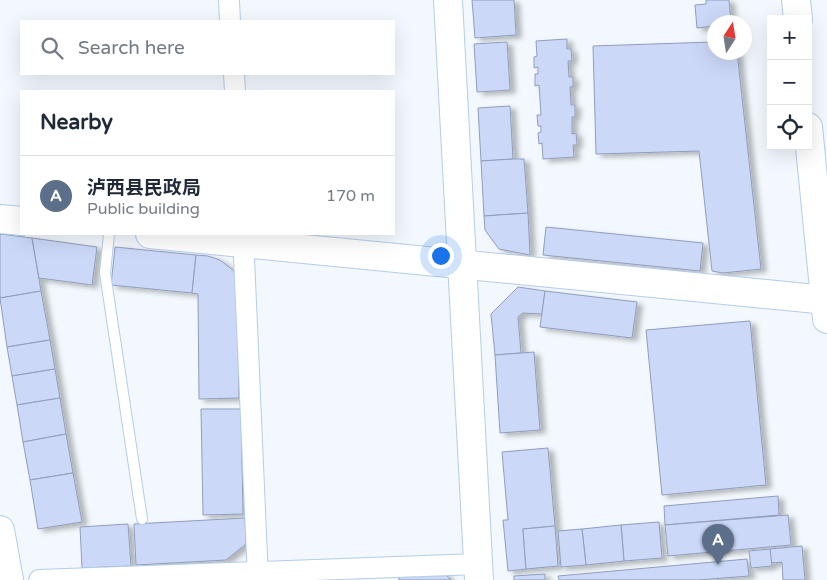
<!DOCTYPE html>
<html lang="en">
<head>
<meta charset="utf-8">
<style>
	:root { --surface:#fff; --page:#f6f6f7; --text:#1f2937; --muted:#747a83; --line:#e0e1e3; --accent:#2563eb }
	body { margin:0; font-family:"Varela Round","Noto Sans SC",sans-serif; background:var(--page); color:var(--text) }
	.controls { position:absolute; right:15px; top:15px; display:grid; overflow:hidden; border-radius:0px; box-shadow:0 5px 20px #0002 }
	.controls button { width:45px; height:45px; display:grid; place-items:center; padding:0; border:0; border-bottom:1px solid var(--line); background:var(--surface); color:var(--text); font:25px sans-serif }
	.compass { position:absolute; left:707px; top:15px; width:45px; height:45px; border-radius:50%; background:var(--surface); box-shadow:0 5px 20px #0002; rotate:12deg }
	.you { position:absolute; left:440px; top:255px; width:18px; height:18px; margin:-12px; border:4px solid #fff; border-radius:50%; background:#1a73e8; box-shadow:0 0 0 8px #1a73e833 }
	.badge { display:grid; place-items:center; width:32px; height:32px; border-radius:50%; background:var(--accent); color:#fff; font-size:16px; font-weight:700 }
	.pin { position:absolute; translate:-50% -41px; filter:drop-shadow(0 1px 2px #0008) }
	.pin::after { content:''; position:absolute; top:26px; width:18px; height:15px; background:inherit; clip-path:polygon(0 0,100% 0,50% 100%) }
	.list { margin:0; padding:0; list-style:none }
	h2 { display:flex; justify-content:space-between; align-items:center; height:65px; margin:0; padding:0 20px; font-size:21px }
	h2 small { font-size:16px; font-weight:400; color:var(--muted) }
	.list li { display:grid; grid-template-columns:32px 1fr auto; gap:15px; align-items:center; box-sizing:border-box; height:80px; padding:0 20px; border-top:1px solid var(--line) }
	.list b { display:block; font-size:19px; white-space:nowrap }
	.list p { margin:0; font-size:16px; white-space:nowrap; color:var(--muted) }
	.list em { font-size:16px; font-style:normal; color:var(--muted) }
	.icon { flex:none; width:28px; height:28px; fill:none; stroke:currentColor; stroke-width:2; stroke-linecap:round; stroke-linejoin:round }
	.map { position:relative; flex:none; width:827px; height:580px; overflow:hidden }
	.search { position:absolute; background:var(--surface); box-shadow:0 5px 20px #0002; left:20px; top:20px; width:375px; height:55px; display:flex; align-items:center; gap:12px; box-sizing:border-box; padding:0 18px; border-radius:0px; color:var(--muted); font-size:19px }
	.panel { position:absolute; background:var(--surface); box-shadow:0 5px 20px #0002; left:20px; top:90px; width:375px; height:145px; border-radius:0px }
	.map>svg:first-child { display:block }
	.building { fill:#cbd8f8; stroke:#919dbb; filter:url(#shadow) }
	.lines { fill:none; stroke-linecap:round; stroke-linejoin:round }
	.lane-casing { stroke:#b4cde8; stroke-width:12 }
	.street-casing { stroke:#b4cde8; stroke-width:22 }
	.secondary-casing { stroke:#b4cde8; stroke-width:30 }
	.highway-casing { stroke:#b4cde8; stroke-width:30 }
	.lane { stroke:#fff; stroke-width:10 }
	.street { stroke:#fff; stroke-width:20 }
	.secondary { stroke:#fff; stroke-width:28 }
	.highway { stroke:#fff; stroke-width:28 }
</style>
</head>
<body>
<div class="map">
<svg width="827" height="580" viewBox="0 0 827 580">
	<defs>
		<filter id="shadow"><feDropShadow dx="5.5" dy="3" stdDeviation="2.5" flood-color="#0004"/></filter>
	</defs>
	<rect width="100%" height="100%" fill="#f2f8fd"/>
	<!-- building -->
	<g class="building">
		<path d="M472 0H514L516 35 475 38Z"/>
		<path d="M706 0H729L731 22H714V26L697 28 695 5 706 4Z"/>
		<path d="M567 39V49H571L572 61H568L569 77H573V86L570 87 571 105H575V117H572V134L576 133 577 145H573L574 157 543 159 542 143 539 144 538 133 541 132V126H538L537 115H541L539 85 535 86V74H538V67L534 68V57L537 56 536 41Z"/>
		<path d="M507 42 510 90 477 92 474 44Z"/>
		<path d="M714 42V52H737L761 269 723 273 712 271 699 151 596 154 593 46Z"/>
		<path d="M510 106 513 159 481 161 478 108Z"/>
		<path d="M513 159H524L528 213 484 216 481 161Z"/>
		<path d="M528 213 530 255 499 249 485 230 484 216Z"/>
		<path d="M546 227 703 243 700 271 543 255Z"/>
		<path d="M0 234 32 238 41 291 0 298Z"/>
		<path d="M32 238 97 247 92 285 39 278Z"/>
		<path d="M115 247 196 255 192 293 111 285Z"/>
		<path d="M196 255 208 256 220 260 234 271 237 289 239 398 199 399 198 294 192 293Z"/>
		<path d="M518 287 545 291 542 314 523 313 518 317 521 353 495 355 491 314Z"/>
		<path d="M41 291 50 340 7 347 0 298Z"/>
		<path d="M545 291 637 302 632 338 540 327Z"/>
		<path d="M750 321 766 485 662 495 646 330Z"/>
		<path d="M50 340 55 369 12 376 7 347Z"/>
		<path d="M534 352 540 430 500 433 495 355Z"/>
		<path d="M55 369 60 398 17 405 12 376Z"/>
		<path d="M60 398 66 434 23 442 17 405Z"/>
		<path d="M201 409H241L243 514 203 515Z"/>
		<path d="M66 434 73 473 30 480 23 442Z"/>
		<path d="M548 448 555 526 523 529 526 569 508 571 503 520H508L502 452Z"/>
		<path d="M73 473 82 522 38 529 30 480Z"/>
		<path d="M778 496 779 515 665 525 664 506Z"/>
		<path d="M788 515 791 545 668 556 665 525Z"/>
		<path d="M245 518 246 544 226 560 136 565 134 524Z"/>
		<path d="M659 522 662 558 624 561 621 525Z"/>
		<path d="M128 524 131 566 82 568 80 527Z"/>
		<path d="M621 525 624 561 586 565 582 529Z"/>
		<path d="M555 526 558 566 526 569 523 529Z"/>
		<path d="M582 529 586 565 561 567 558 531Z"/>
		<path d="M802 546 805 580H783L782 562 771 563 770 549Z"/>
		<path d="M770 549 772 566 751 568 749 551Z"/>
		<path d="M747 559 749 576 698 580H559L558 576Z"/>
		<path d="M444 573 451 580H399V575Z"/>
		<path d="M545 574V580H514V576Z"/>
	</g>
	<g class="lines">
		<defs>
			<path id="lane" d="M109 234 105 273 142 519"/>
			<g id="street">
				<path d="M229 0 230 21"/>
				<path d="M234 74 235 91"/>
				<path d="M243 234 258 580"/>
				<path d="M39 580 478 564"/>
			</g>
			<g id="secondary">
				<path d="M448 0 479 580"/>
				<path d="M0 219 21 221"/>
				<path d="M150 234 827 300"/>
				<path d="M0 530 9 580"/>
			</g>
			<g id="highway">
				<path d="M796 0 798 19"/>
				<path d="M808 127 827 319"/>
			</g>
		</defs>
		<!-- lane casing -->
		<use href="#lane" class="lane-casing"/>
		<!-- street casing -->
		<use href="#street" class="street-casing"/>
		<!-- secondary casing -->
		<use href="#secondary" class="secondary-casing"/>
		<!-- highway casing -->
		<use href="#highway" class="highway-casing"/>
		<!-- lane -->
		<use href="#lane" class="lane"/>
		<!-- street -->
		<use href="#street" class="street"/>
		<!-- secondary -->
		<use href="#secondary" class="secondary"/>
		<!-- highway -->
		<use href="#highway" class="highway"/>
	</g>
</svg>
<div class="controls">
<button>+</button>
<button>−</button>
<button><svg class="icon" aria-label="locate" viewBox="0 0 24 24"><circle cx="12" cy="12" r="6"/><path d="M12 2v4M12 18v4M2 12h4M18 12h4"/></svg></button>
</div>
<svg class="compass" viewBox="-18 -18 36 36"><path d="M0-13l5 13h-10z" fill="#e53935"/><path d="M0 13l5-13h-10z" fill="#747a83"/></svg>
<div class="you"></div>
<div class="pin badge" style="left:718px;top:565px;background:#5c6f8a">A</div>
<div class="search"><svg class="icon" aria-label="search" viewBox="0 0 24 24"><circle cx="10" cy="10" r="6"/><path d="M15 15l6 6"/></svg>Search here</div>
<section class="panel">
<h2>Nearby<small></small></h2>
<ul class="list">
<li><span class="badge" style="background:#5c6f8a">A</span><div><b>泸西县民政局</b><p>Public building</p></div><em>170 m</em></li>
</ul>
</section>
</div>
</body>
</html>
